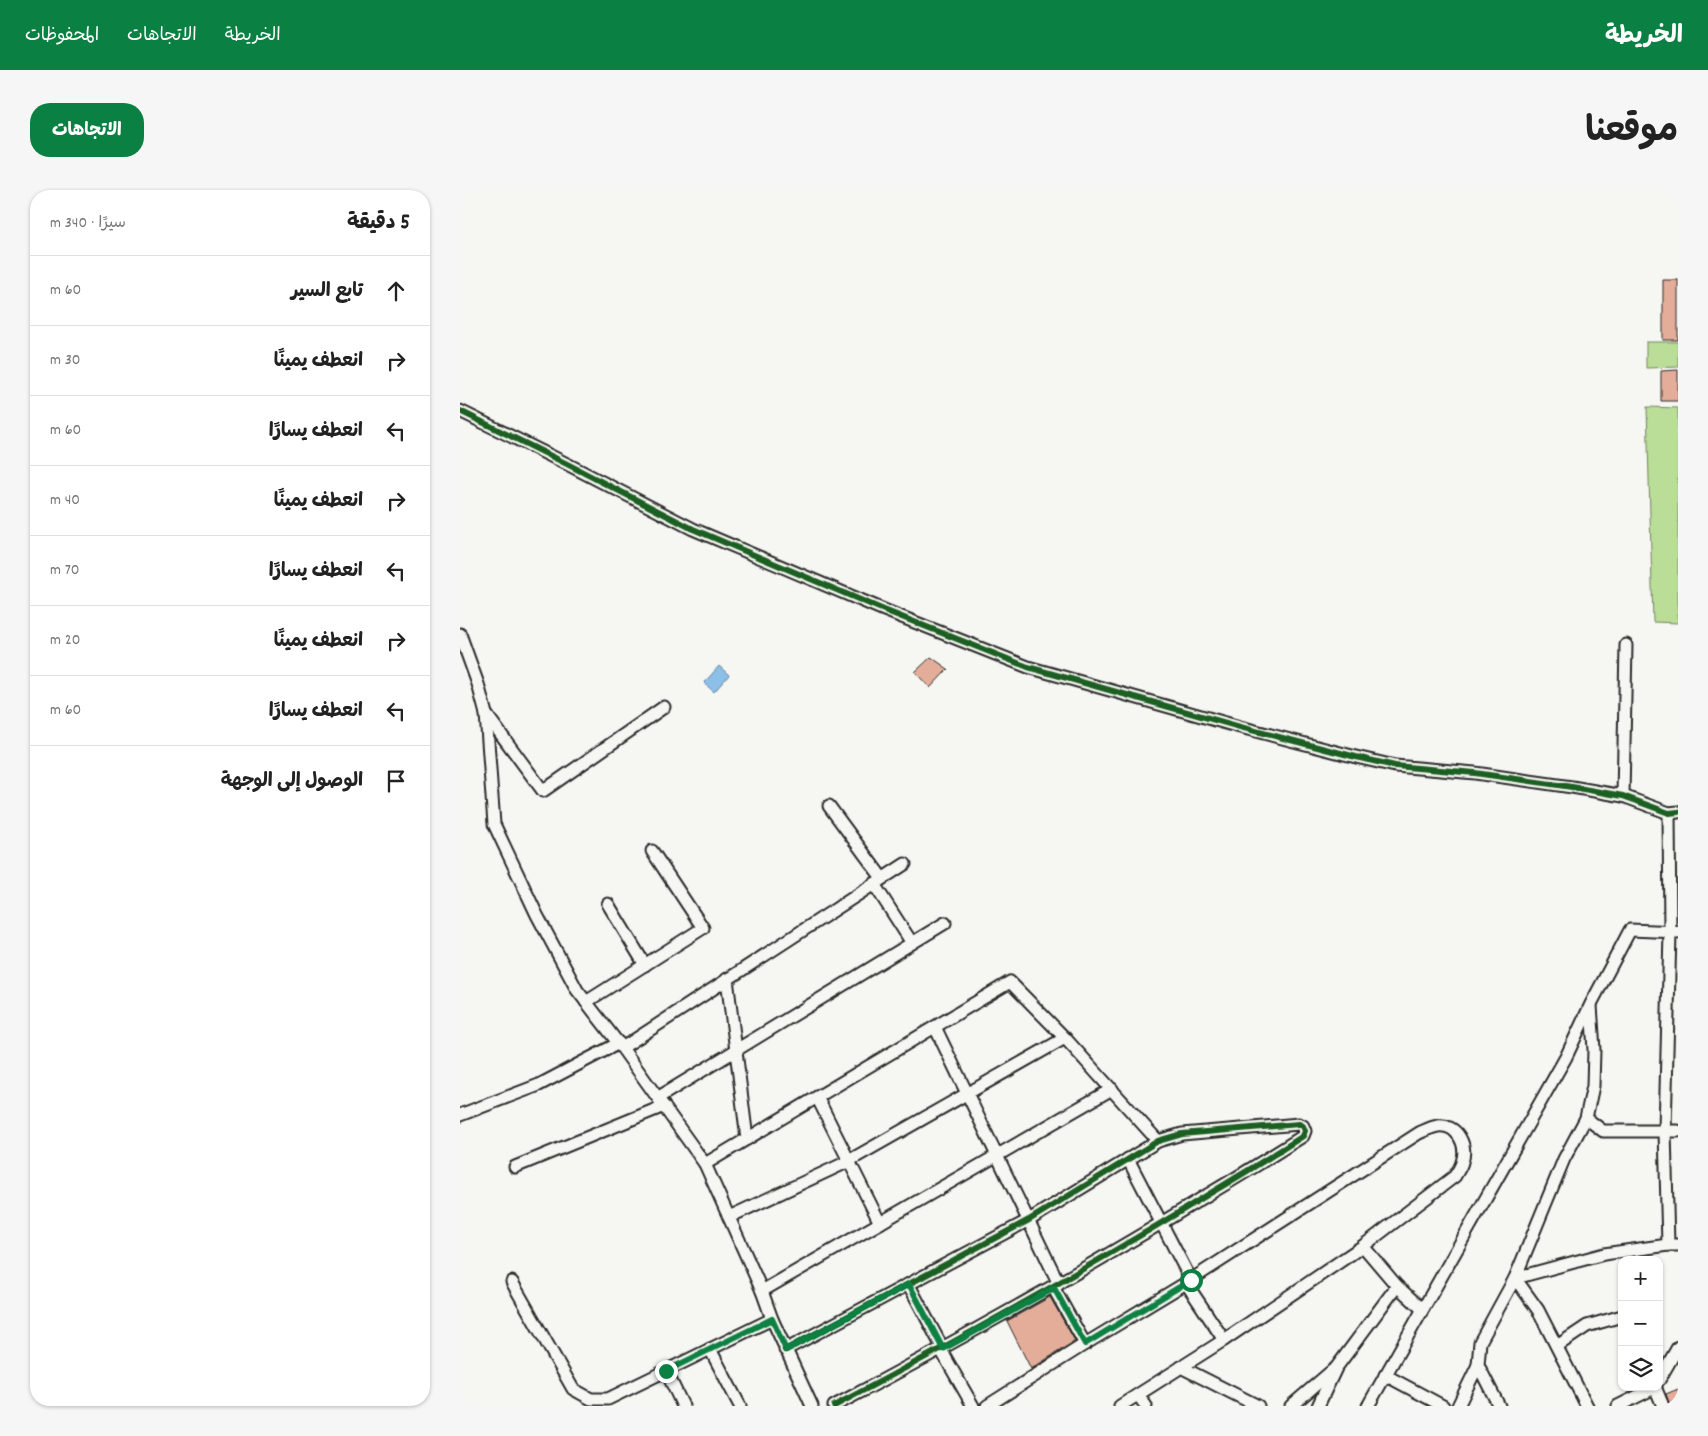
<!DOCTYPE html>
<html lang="ar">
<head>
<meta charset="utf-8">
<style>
	:root { --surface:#fff; --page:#f6f6f6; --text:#222; --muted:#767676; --line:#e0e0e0; --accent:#0b8043 }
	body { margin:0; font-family:Dekko,"Playpen Sans Arabic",sans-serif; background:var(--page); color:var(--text); direction:rtl }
	.controls { position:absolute; right:15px; bottom:15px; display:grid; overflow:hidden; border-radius:10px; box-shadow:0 1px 4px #0004 }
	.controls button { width:45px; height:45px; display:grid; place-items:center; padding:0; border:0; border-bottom:1px solid var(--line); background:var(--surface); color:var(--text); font:25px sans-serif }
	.stop { position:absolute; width:15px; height:15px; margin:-11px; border:4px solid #0b8043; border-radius:50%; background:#fff }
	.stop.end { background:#0b8043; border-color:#fff; box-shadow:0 1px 5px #0008 }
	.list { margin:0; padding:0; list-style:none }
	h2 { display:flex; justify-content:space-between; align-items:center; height:65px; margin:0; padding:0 20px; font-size:21px }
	h2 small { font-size:16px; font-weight:400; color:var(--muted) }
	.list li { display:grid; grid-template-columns:32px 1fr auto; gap:15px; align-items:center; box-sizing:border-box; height:70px; padding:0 20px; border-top:1px solid var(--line) }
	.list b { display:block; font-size:19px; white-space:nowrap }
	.list em { font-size:16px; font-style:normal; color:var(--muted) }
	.icon { flex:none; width:28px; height:28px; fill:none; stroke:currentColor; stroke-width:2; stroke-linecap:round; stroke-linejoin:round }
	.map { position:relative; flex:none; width:1218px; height:1216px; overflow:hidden; direction:ltr; border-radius:20px }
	header { display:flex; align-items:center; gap:30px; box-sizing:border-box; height:70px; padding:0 25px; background:var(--accent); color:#fff }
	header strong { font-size:24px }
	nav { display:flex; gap:28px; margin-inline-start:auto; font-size:18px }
	.intro { display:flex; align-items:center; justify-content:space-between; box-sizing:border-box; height:120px; padding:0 30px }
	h1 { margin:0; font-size:35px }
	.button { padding:12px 22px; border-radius:20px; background:var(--accent); color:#fff; font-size:18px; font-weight:700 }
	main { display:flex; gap:30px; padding:0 30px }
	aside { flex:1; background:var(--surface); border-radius:20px; box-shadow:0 1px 4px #0004 }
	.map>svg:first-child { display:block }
	.green { fill:#badd97; stroke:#728461 }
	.water { fill:#8cc0e9; stroke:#65849d }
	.building { fill:#e4ad99; stroke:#2b2b2b }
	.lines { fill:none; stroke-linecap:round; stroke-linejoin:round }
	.minor-casing { stroke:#2b2b2b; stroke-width:15 }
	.minor { stroke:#f6f6f2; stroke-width:11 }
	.cycleway-casing { stroke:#f6f6f2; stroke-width:9 }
	.cycleway { stroke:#1b5e20; stroke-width:6 }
	.route { stroke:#0b8043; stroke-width:6 }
</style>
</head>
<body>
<header>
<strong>الخريطة</strong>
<nav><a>الخريطة</a><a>الاتجاهات</a><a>المحفوظات</a></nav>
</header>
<div class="intro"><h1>موقعنا</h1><a class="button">الاتجاهات</a></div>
<main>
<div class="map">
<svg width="1218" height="1216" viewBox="0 0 1218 1216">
	<rect width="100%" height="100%" fill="#f6f6f2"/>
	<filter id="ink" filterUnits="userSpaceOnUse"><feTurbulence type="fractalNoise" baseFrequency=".02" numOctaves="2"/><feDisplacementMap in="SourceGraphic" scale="10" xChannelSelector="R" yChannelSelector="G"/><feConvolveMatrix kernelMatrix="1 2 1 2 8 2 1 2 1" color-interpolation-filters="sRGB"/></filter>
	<g filter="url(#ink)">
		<!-- green -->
		<g class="green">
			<path d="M1186 152H1218V177L1186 178Z"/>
			<path d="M1187 217 1218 218V433L1193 432Z"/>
		</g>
		<!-- water -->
		<path class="water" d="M259 476 269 485 254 502 244 493Z"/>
		<!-- building -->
		<g class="building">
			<rect x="1203" y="90" width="15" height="60"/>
			<path d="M1218 180V211H1201V181Z"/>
			<path d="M471 467 488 479 470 498 455 482Z"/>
			<path d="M590 1107 615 1151 571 1179 547 1131Z"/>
			<path d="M1218 1199V1216H1210L1206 1204Z"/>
		</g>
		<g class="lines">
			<defs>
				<g id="minor">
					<path d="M0 221 107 274 233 339 424 420 568 477 780 537 896 567 935 576 1015 583 1112 597 1163 606 1209 623 1218 622"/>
					<path d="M0 444 18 494 26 524 83 601 204 517"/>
					<path d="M26 524 34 634 77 725 117 800 162 858 245 974 302 1101 312 1129"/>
					<path d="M1163 606 1166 455"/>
					<path d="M369 616 422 688"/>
					<path d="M414 694 452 753"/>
					<path d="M148 714 185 775"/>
					<path d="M267 789 287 949"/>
					<path d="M126 812 243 738 192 661"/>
					<path d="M475 837 599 1094"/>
					<path d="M162 858 445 674"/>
					<path d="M199 907 485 733"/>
					<path d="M357 907 420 1033"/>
					<path d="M0 925 79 895 159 853"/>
					<path d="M1126 928 1143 941H1218"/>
					<path d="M668 969 731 1090"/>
					<path d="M245 974 550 792 605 848 698 951"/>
					<path d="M55 977 204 916"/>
					<path d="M269 1027 385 973 605 848"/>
					<path d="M1208 1055 1205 941 1210 743 1209 623"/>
					<path d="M903 1056 937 1096 962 1119"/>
					<path d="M52 1092 113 1199 131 1209H148L312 1129 352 1216"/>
					<path d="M726 1093 764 1150"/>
					<path d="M449 1095 483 1159"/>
					<path d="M593 1097 625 1154"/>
					<path d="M302 1101 652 899"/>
					<path d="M1097 1156 1127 1136 1162 1126"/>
					<path d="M250 1159 280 1216"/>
					<path d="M325 1160 569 1030 698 951 722 944 839 934 843 936 845 941 843 946C812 966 781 985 749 1004 627 1079 501 1149 374 1216"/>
					<path d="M481 1160 513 1216"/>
					<path d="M1018 1175 1039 1216"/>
					<path d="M721 1177 798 1216"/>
					<path d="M206 1181 223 1216"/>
					<path d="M925 1185 983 1216"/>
					<path d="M1199 1190 1218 1157"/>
					<path d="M1195 1197 1203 1216"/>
					<path d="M678 1205 686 1216"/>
					<path d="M527 1216 625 1154 726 1093 959 943C964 941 971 937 978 936 997 934 1008 955 1002 972 1001 977 997 982 995 986L903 1056 764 1150 660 1216"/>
					<path d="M831 1216 873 1180"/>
					<path d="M858 1216 876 1178 937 1096"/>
					<path d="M908 1216 1106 867 1131 814 1170 740 1218 742"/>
					<path d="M998 1216 1018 1175 1020 1152 1055 1088 1104 969 1126 928 1133 896 1134 860 1131 815"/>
					<path d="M1127 1216 1078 1120 1055 1088 1144 1064 1208 1055H1218"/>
					<path d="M1158 1216 1196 1197"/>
				</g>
			</defs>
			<!-- minor casing -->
			<use href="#minor" class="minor-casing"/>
			<!-- minor -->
			<use href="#minor" class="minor"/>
			<defs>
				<g id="cycleway">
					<path d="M0 221 107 274 233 339 424 420 568 477 780 537 896 567 935 576 1015 583 1112 597 1163 606 1209 623 1218 622"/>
					<path d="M325 1160 569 1030 698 951 722 944 839 934 843 936 845 941 843 946C812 966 781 985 749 1004 627 1079 501 1149 374 1216"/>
				</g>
			</defs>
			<!-- cycleway casing -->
			<use href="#cycleway" class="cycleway-casing"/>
			<!-- cycleway -->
			<use href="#cycleway" class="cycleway"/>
		</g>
	</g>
	<g class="lines" filter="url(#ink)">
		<!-- route -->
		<path class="route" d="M206 1181 312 1129 326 1160 449 1094 483 1159 594 1098 625 1154 731 1090"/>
	</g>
</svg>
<div class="controls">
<button>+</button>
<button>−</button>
<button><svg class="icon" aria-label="layers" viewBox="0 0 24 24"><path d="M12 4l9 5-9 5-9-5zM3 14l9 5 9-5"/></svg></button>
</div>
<div class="stop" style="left:731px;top:1090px"></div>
<div class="stop end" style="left:206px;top:1181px"></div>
</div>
<aside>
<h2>5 دقيقة<small>سيرًا · 340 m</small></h2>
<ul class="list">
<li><svg class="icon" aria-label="ahead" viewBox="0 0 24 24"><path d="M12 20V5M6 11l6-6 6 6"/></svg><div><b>تابع السير</b></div><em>60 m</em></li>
<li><svg class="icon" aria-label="right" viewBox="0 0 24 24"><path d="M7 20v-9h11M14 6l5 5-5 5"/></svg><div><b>انعطف يمينًا</b></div><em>30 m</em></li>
<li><svg class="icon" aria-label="left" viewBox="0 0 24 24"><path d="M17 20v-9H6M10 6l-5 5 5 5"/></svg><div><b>انعطف يسارًا</b></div><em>60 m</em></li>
<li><svg class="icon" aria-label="right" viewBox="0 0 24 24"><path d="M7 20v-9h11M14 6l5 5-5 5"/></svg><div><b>انعطف يمينًا</b></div><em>40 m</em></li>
<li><svg class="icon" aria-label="left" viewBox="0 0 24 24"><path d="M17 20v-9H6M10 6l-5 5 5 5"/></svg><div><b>انعطف يسارًا</b></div><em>70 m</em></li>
<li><svg class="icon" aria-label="right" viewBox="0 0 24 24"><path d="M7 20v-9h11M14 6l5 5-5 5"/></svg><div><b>انعطف يمينًا</b></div><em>20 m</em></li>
<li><svg class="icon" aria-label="left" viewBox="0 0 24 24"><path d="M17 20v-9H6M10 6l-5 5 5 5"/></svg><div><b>انعطف يسارًا</b></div><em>60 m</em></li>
<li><svg class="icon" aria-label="arrive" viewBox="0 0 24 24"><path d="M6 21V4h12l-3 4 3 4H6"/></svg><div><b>الوصول إلى الوجهة</b></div></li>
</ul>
</aside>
</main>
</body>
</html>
